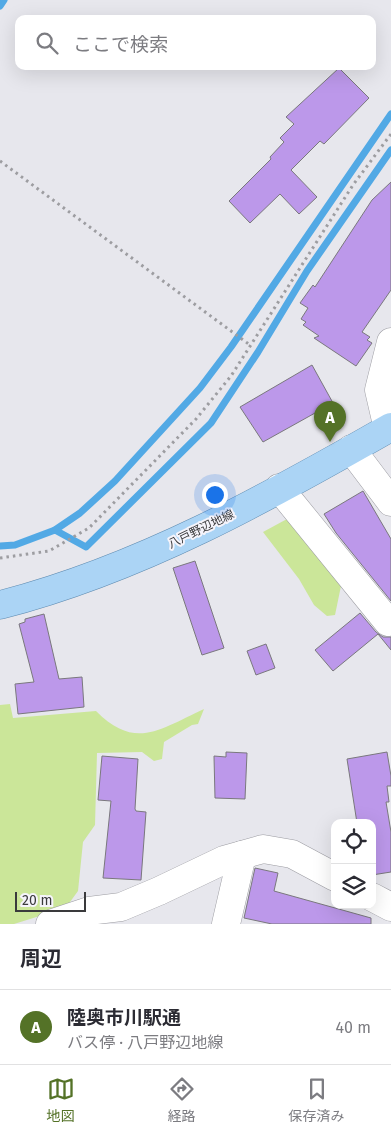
<!DOCTYPE html>
<html lang="ja">
<head>
<meta charset="utf-8">
<style>
	:root { --surface:#fff; --page:#f7f7f7; --text:#2b2b33; --muted:#7c7c81; --line:#e1e1e2; --accent:#547227 }
	body { margin:0; font-family:"Fira Sans","Noto Sans JP",sans-serif; background:var(--page); color:var(--text) }
	.controls { position:absolute; right:15px; bottom:15px; display:grid; overflow:hidden; border-radius:10px; box-shadow:0 5px 20px #0002 }
	.controls button { width:45px; height:45px; display:grid; place-items:center; padding:0; border:0; border-bottom:1px solid var(--line); background:var(--surface); color:var(--text); font:25px sans-serif }
	.scale { position:absolute; left:15px; bottom:12px; width:71px; box-sizing:border-box; padding-left:5px; border:2px solid #3a3a3c; border-top:0; font-size:14px; line-height:18px; white-space:nowrap; color:#3a3a3c; -webkit-text-stroke:4px #f5f4fb; paint-order:stroke }
	.you { position:absolute; left:214px; top:494px; width:18px; height:18px; margin:-12px; border:4px solid #fff; border-radius:50%; background:#1a73e8; box-shadow:0 0 0 8px #1a73e833 }
	.badge { display:grid; place-items:center; width:32px; height:32px; border-radius:50%; background:var(--accent); color:#fff; font-size:16px; font-weight:700 }
	.pin { position:absolute; translate:-50% -41px; filter:drop-shadow(0 1px 2px #0008) }
	.pin::after { content:''; position:absolute; top:26px; width:18px; height:15px; background:inherit; clip-path:polygon(0 0,100% 0,50% 100%) }
	.list { margin:0; padding:0; list-style:none }
	h2 { display:flex; justify-content:space-between; align-items:center; height:65px; margin:0; padding:0 20px; font-size:21px }
	h2 small { font-size:16px; font-weight:400; color:var(--muted) }
	.list li { display:grid; grid-template-columns:32px 1fr auto; gap:15px; align-items:center; box-sizing:border-box; height:75px; padding:0 20px; border-top:1px solid var(--line) }
	.list b { display:block; font-size:19px; white-space:nowrap }
	.list p { margin:0; font-size:16px; white-space:nowrap; color:var(--muted) }
	.list em { font-size:16px; font-style:normal; color:var(--muted) }
	.icon { flex:none; width:28px; height:28px; fill:none; stroke:currentColor; stroke-width:2; stroke-linecap:round; stroke-linejoin:round }
	.map { position:relative; flex:none; width:391px; height:924px; overflow:hidden }
	.search { position:absolute; background:var(--surface); box-shadow:0 5px 20px #0002; left:15px; right:15px; top:15px; height:55px; display:flex; align-items:center; gap:12px; box-sizing:border-box; padding:0 18px; border-radius:10px; color:var(--muted); font-size:19px }
	.sheet { height:140px; background:var(--surface) }
	nav { display:flex; justify-content:space-around; align-items:center; box-sizing:border-box; height:70px; border-top:1px solid var(--line); background:var(--surface); font-size:14px; color:var(--muted) }
	nav a { display:grid; justify-items:center; gap:2px }
	nav .on { color:var(--accent) }
	.map>svg:first-child { display:block }
	.green { fill:#cbe699 }
	.lines { fill:none; stroke-linecap:round; stroke-linejoin:round }
	.stream { stroke:#52a9e5; stroke-width:7 }
	.building { fill:#bc98ea; stroke:#7a787d }
	.minor-casing { stroke:#9c9ca2; stroke-width:29 }
	.major-casing { stroke:#5f8bb0; stroke-width:29 }
	.path { stroke:#9d9da1; stroke-width:3; stroke-dasharray:2.5 4; stroke-linecap:butt }
	.minor { stroke:#fff; stroke-width:28 }
	.major { stroke:#abd4f5; stroke-width:28 }
	.labels { text-anchor:middle; stroke-width:4; stroke-linejoin:round; paint-order:stroke }
	.street-label { font-size:12px; fill:#3a3a3c; stroke:#f5f4fb }
</style>
</head>
<body>
<div class="map">
<svg width="391" height="924" viewBox="0 0 391 924">
	<rect width="100%" height="100%" fill="#e7e7ed"/>
	<!-- green -->
	<g class="green">
		<path d="M287 519 341 586 335 615 327 616 314 605 299 579 263 532Z"/>
		<path d="M10 704 13 718 96 711C136 751 160 729 204 709L198 724 192 725 164 742 162 759 154 761 142 752 97 753 95 825 83 842 78 891 70 902 59 910 14 924H0V705Z"/>
	</g>
	<g class="lines">
		<!-- stream -->
		<g class="stream">
			<path d="M0 6 4 0"/>
			<path d="M55 530 80 513 115 481 200 388 231 347 391 114"/>
			<path d="M0 546 15 545 55 530 86 547 211 423 258 352 307 271 391 150"/>
		</g>
	</g>
	<!-- building -->
	<g class="building">
		<path d="M339 68 369 98 324 144 320 141 291 170 317 197 299 214 280 194 250 223 229 201 271 159 270 157 284 142 280 138 294 124 286 117Z"/>
		<path d="M391 182V290L362 332 370 337 367 340 372 343 356 366 314 338 319 336 303 325 306 322 301 319 308 308 300 303 313 285 315 287 372 200Z"/>
		<path d="M312 365 333 403 263 442 240 407Z"/>
		<path d="M363 491 391 539V601L336 533 324 514Z"/>
		<path d="M195 561 224 648 202 655 173 568Z"/>
		<path d="M360 613 376 632 383 637H391V650L378 634 333 671 315 650Z"/>
		<path d="M44 614 59 679 82 677 84 707 18 714 15 684 34 682 19 624 25 622V619Z"/>
		<path d="M266 644 275 668 256 675 247 651Z"/>
		<path d="M226 752 247 753 245 799 215 798 214 756 226 757Z"/>
		<path d="M387 752 391 776V786H387L389 802H386L391 832V872L372 875V823H357L347 759Z"/>
		<path d="M102 756 138 759 135 809 136 811 146 812 141 880 103 878 111 801 98 800Z"/>
		<path d="M255 868 278 873 274 891 371 918V924H272L244 918Z"/>
	</g>
	<g class="lines">
		<defs>
			<g id="minor">
				<path d="M388 429 379 390 391 342"/>
				<path d="M351 449 391 502"/>
				<path d="M279 488 388 622"/>
				<path d="M372 897 391 907"/>
				<path d="M50 924 89 911 121 907 159 891 224 860 263 849 292 854 335 877"/>
				<path d="M226 924 242 855"/>
			</g>
			<path id="major" d="M0 605C140 569 267 498 391 427"/>
		</defs>
		<!-- minor casing -->
		<use href="#minor" class="minor-casing"/>
		<!-- major casing -->
		<use href="#major" class="major-casing"/>
		<!-- path -->
		<g class="path">
			<path d="M0 161 250 345"/>
			<path d="M0 558 49 551 89 528 196 419 231 376 353 185 391 134"/>
		</g>
		<!-- minor -->
		<use href="#minor" class="minor"/>
		<!-- major -->
		<use href="#major" class="major"/>
	</g>
	<g class="labels">
		<!-- street labels -->
		<g class="street-label">
			<text transform="translate(201 529) rotate(-26)" y="4">八戸野辺地線</text>
		</g>
	</g>
</svg>
<div class="controls">
<button><svg class="icon" aria-label="locate" viewBox="0 0 24 24"><circle cx="12" cy="12" r="6"/><path d="M12 2v4M12 18v4M2 12h4M18 12h4"/></svg></button>
<button><svg class="icon" aria-label="layers" viewBox="0 0 24 24"><path d="M12 4l9 5-9 5-9-5zM3 14l9 5 9-5"/></svg></button>
</div>
<div class="scale">20 m</div>
<div class="you"></div>
<div class="pin badge" style="left:330px;top:442px">A</div>
<div class="search"><svg class="icon" aria-label="search" viewBox="0 0 24 24"><circle cx="10" cy="10" r="6"/><path d="M15 15l6 6"/></svg>ここで検索</div>
</div>
<section class="sheet">
<h2>周辺<small></small></h2>
<ul class="list">
<li><span class="badge">A</span><div><b>陸奥市川駅通</b><p>バス停 · 八戸野辺地線</p></div><em>40 m</em></li>
</ul>
</section>
<nav>
<a class="on"><svg class="icon" aria-label="map" viewBox="0 0 24 24"><path d="M3 6l6-2 6 2 6-2v14l-6 2-6-2-6 2zM9 4v14M15 6v14"/></svg>地図</a>
<a><svg class="icon" aria-label="directions" viewBox="0 0 24 24"><path d="M12 3l9 9-9 9-9-9zM9 14v-3h6M13 9l2 2-2 2"/></svg>経路</a>
<a><svg class="icon" aria-label="saved" viewBox="0 0 24 24"><path d="M7 4h10v16l-5-4-5 4z"/></svg>保存済み</a>
</nav>
</body>
</html>
